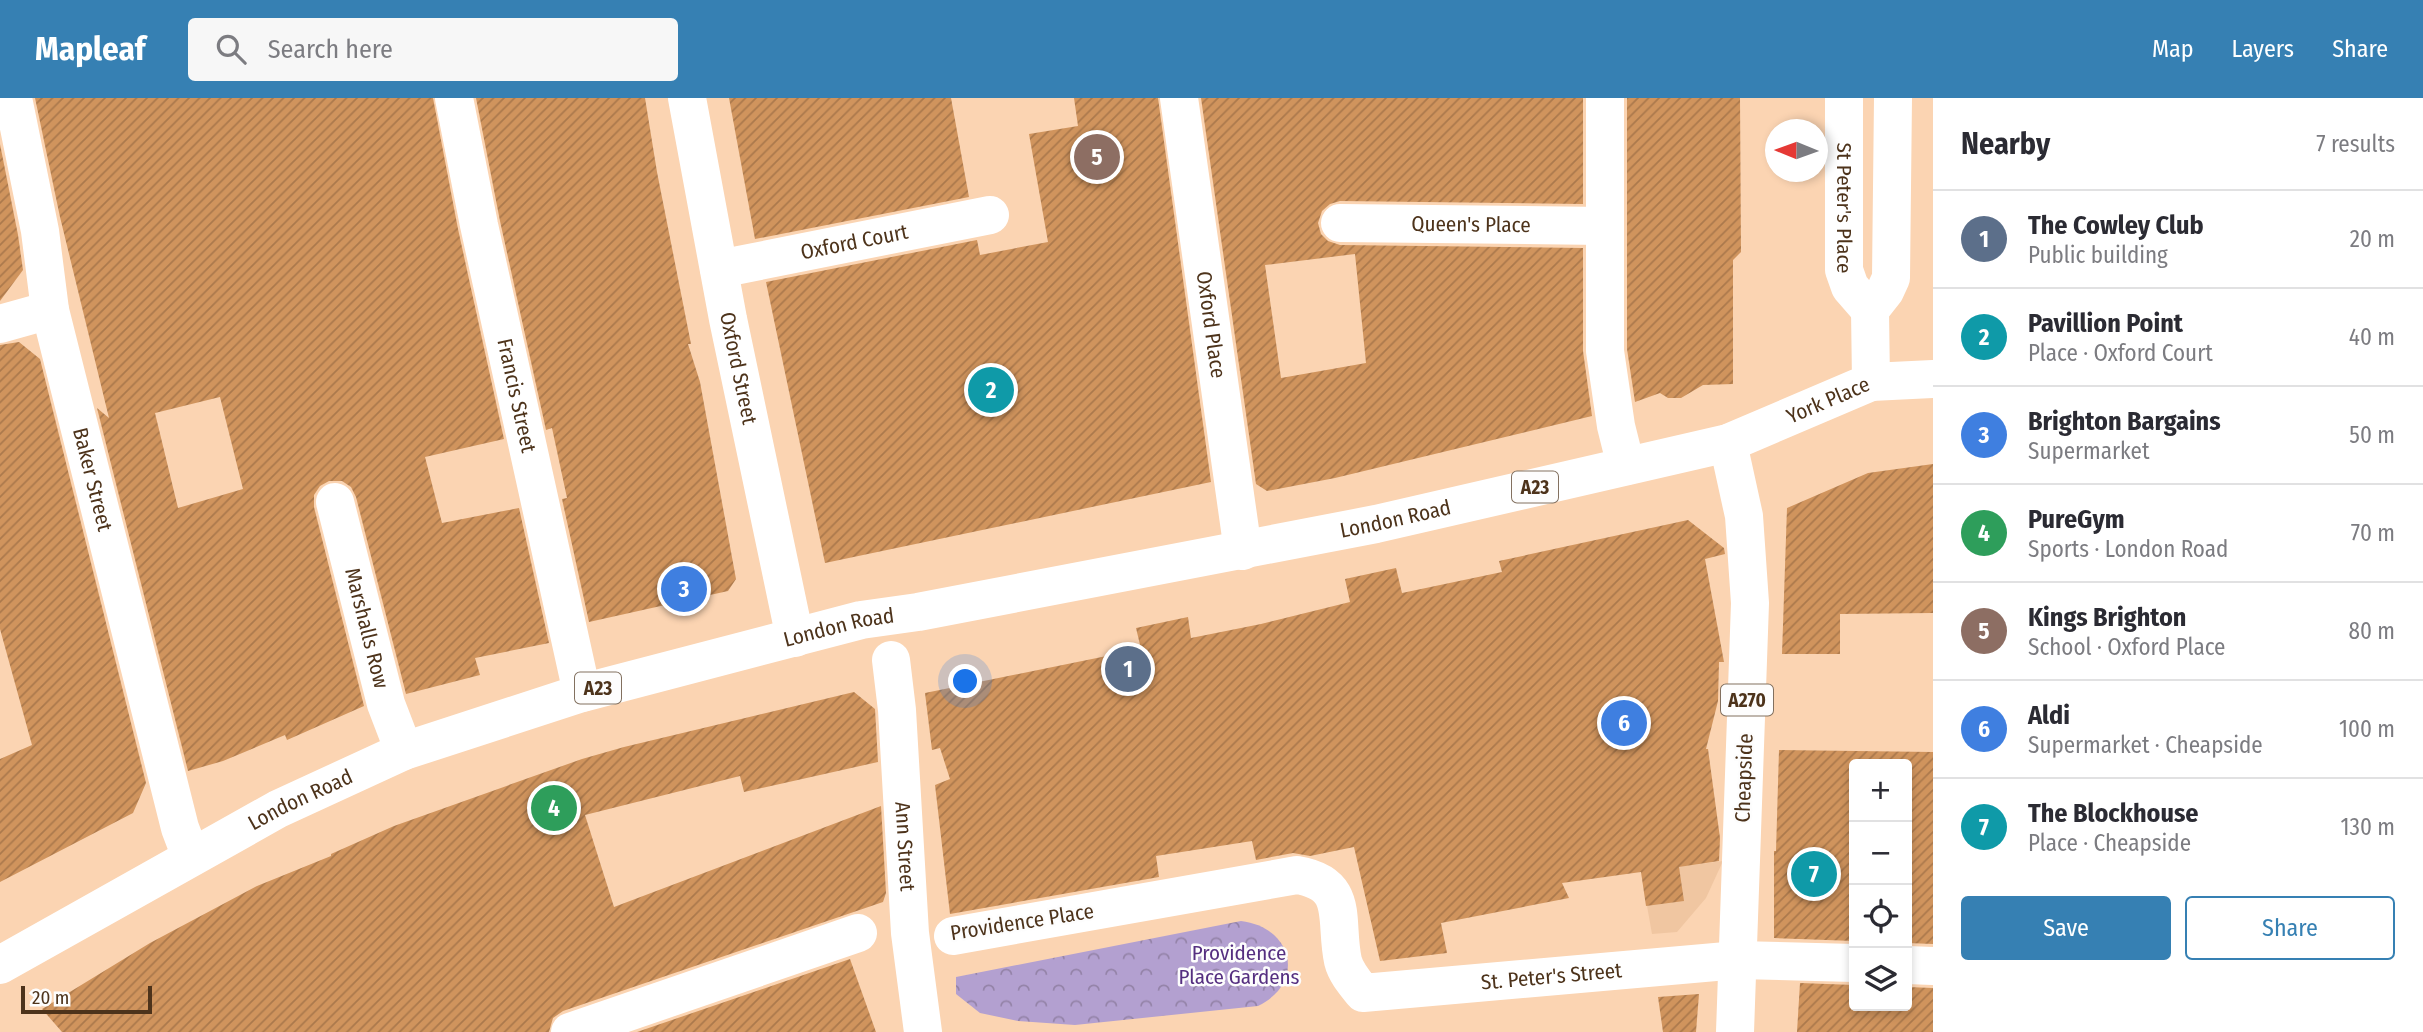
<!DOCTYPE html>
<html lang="en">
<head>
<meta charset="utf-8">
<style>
	:root { --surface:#fff; --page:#f7f7f7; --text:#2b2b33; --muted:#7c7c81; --line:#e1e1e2; --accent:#3680b3 }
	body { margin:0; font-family:"Fira Sans Condensed",sans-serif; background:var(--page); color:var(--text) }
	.controls { position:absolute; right:21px; bottom:21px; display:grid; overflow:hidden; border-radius:7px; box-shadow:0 4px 10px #0003 }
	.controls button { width:63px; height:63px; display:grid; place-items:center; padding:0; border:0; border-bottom:2px solid var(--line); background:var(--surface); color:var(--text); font:35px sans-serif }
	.compass { position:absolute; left:1765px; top:21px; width:63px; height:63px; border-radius:50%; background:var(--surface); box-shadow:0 4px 10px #0003; rotate:271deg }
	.scale { position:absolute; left:21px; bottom:18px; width:131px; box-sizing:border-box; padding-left:7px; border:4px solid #4d331b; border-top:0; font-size:19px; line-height:24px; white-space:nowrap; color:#4d331b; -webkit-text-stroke:5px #fdfdfd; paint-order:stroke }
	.you { position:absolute; left:966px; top:584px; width:24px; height:24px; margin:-18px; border:5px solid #fff; border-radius:50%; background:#1a73e8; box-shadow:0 0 0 10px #1a73e833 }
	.badge { display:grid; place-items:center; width:46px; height:46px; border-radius:50%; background:var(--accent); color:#fff; font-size:23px; font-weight:700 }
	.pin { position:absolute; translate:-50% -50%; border:4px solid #fff; box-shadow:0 2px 7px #0006 }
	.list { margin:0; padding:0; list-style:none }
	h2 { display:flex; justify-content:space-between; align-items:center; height:91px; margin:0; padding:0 28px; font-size:30px }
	h2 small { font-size:23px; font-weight:400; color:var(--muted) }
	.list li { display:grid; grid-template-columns:46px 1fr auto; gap:21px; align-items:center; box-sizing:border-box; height:98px; padding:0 28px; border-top:2px solid var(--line) }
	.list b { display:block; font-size:26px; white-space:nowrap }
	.list p { margin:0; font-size:23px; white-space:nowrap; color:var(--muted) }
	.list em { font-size:23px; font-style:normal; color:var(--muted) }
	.actions { display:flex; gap:14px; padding:21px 28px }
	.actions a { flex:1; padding:16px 0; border:2px solid var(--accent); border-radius:7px; text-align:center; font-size:24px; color:var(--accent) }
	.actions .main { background:var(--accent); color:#fff }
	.icon { flex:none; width:38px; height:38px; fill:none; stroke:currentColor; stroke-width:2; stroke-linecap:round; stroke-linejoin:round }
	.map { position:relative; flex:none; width:1933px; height:934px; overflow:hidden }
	header { display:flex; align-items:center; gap:42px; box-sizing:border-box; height:98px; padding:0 35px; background:var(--accent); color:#fff }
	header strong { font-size:33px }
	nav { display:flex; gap:38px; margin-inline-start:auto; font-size:24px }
	.search { width:490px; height:63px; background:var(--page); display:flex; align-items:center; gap:18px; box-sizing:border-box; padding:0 24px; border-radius:7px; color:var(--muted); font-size:26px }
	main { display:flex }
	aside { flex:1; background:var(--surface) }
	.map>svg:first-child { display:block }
	.built { fill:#f0c6a1 }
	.forest { fill:url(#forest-crowns) }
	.building { fill:url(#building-hatch); fill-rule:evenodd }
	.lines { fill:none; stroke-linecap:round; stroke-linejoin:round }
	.pedestrian { stroke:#fff; stroke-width:38 }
	.minor { stroke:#fff; stroke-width:38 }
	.primary { stroke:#fff; stroke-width:38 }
	.trunk { stroke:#fff; stroke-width:38 }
	.labels { text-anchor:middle; stroke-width:5; stroke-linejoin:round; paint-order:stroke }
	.shield { fill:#fdfdfd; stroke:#82705f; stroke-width:2 }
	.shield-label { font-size:19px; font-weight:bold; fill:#4d331b }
	.street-label { font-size:21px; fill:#4d331b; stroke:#fdfdfd }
	.park-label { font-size:21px; fill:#552f80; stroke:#fdfdfd }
</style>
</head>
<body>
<header>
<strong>Mapleaf</strong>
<div class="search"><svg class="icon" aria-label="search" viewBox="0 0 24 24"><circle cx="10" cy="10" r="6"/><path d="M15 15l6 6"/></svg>Search here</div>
<nav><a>Map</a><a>Layers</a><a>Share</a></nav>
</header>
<main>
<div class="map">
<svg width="1933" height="934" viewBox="0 0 1933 934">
	<defs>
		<pattern id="forest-crowns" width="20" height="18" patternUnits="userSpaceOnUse" patternTransform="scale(1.75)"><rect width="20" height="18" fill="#b3a0d0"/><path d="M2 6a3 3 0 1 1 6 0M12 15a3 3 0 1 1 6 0" fill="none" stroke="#9483a8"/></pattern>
		<pattern id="building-hatch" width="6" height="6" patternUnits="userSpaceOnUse" patternTransform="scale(1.75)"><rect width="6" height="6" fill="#d0945d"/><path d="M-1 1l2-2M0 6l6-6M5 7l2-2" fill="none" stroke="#ab794c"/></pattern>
	</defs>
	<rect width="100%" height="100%" fill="#fbd4b2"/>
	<!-- built -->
	<path class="built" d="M1723 763 1706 800 1677 834 1652 836 1641 774Z"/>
	<!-- forest -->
	<path class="forest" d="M1241 823C1292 829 1307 884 1258 908L1075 927 1018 923 980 915 956 896V879Z"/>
	<!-- building -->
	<g class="building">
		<path d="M35 0H433L458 131 504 341 425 359 442 425 519 410 549 545 475 560 480 577 406 596 356 399 351 389 342 383H329L320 388 314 397V409L364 608 287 642 285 637 223 663 188 673 97 310 109 320 60 119ZM220 299 243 391 178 410 155 315Z"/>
		<path d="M476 0H645L657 74 691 246H688L700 284 736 481 728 493 589 524 562 401 567 400 552 330 546 332 500 123Z"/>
		<path d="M729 0H951L969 99 755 141Z"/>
		<path d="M1074 0H1158L1211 384 825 465 766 184 977 142 980 157 1048 144 1029 36 1078 28Z"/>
		<path d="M1201 0H1583V106L1340 103 1330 106 1322 113 1318 125 1321 136 1328 143 1340 147 1583 150V253L1592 318 1335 380 1267 393 1256 386ZM1355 156 1366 265 1281 280 1265 167Z"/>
		<path d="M1627 0H1740L1741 154 1733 162V286L1703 287 1681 300H1668L1660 295 1635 304 1627 251Z"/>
		<path d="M0 46 18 137 23 172 0 203Z"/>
		<path d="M19 244 40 261 146 685 133 715 0 784V661L32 647 0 531V247Z"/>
		<path d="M1933 366V515L1840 516V556H1782L1787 410 1868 375Z"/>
		<path d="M1688 422 1724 450 1725 456 1705 461 1724 564H1719L1718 603 1706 651H1708L1720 740 1719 763 1679 769 1684 803 1646 808 1641 774 1562 785 1569 800 1441 825 1447 855 1380 863 1354 749 1310 758 1293 755 1256 762 1252 743 1156 758 1159 779 950 816 935 687 950 681 940 650 932 652 925 595 1141 551 1136 530 1188 519 1191 540 1261 526 1350 504 1345 481 1396 470 1402 495 1502 474 1499 463Z"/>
		<path d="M854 594 875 611 878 664 744 694 740 678 585 717 614 809 881 708 886 795 883 804 563 913 553 920 549 934H62L42 911 150 845 257 788 331 758V756L394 728 582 661 624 649Z"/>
		<path d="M1779 652 1933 654V846L1907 845V666H1854V843L1774 840V753H1776Z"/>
		<path d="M850 861 876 934H637Z"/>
		<path d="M1800 885 1854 887V908H1907V889L1933 890V934H1797Z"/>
		<path d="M1699 896 1696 934H1663L1658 899Z"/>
	</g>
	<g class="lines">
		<!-- pedestrian -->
		<g class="pedestrian">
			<path id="s1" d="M335 404 386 606 404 653"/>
			<path id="s2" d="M891 562 897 612 910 835 923 934"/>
		</g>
		<!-- minor -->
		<g class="minor">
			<path id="s3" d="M13 0 40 133 50 212 180 730 191 759"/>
			<path id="s4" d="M454 0 479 127 582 595"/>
			<path id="s5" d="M687 0 728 221 795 540"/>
			<path id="s6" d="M1179 0 1243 453"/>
			<path d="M1605 0V253L1616 328 1626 368"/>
			<path id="s7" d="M1340 125 1604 128"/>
			<path id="s8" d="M719 171 990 117"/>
			<path d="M0 226 50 212"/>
			<path d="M1871 284 1933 281"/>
			<path id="s9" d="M953 838 1297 777C1351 786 1334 822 1343 863 1346 875 1355 885 1363 895L1738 862 1854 865"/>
			<path d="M1907 867 1933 868"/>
			<path d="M570 934 858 835"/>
		</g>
		<!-- primary -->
		<path class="primary" d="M1728 345 1744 418 1750 505 1735 934"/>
		<!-- trunk -->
		<g class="trunk">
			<path id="s10" d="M1844 0V172L1850 189 1870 212"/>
			<path id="s11" d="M0 867 278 711 404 653 582 595 861 522 918 514 1376 426 1728 345 1871 284 1870 212 1885 193 1891 180 1893 0"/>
		</g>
	</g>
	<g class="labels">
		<!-- shield labels -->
		<g class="shield">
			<rect x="1512" y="373.5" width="46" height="31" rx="5"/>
			<rect x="575" y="574.5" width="46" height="31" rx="5"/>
			<rect x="1721" y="586.5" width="52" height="31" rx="5"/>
		</g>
		<g class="shield-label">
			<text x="1535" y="396">A23</text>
			<text x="598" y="597">A23</text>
			<text x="1747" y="609">A270</text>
		</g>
		<!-- street labels -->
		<g class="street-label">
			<text dy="7" stroke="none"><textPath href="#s10" startOffset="110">St Peter's Place</textPath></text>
			<text dy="7" stroke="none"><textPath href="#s7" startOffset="131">Queen's Place</textPath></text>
			<text dy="7" stroke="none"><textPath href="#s8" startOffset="138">Oxford Court</textPath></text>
			<text dy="7" stroke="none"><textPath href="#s6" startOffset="229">Oxford Place</textPath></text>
			<text dy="7" stroke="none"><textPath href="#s5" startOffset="275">Oxford Street</textPath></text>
			<text dy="7" stroke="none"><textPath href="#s4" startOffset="304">Francis Street</textPath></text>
			<text dy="7" stroke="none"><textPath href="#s11" startOffset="1927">York Place</textPath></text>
			<text dy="7" stroke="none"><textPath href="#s3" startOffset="390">Baker Street</textPath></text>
			<text dy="7" stroke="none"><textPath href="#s11" startOffset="1477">London Road</textPath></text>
			<text dy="7" stroke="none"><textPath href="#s1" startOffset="130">Marshalls Row</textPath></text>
			<text dy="7" stroke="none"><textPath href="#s11" startOffset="910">London Road</textPath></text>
			<text transform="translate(1744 680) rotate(-88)" y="7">Cheapside</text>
			<text dy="7" stroke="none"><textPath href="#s11" startOffset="343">London Road</textPath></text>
			<text dy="7" stroke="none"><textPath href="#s2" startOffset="187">Ann Street</textPath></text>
			<text transform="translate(1022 824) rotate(-9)" y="7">Providence Place</text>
			<text dy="7" stroke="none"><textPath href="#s9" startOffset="686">St. Peter's Street</textPath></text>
		</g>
		<!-- park labels -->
		<g class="park-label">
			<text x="1239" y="862">Providence<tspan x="1239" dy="24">Place Gardens</tspan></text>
		</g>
	</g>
</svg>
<div class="controls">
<button>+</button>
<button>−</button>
<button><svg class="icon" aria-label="locate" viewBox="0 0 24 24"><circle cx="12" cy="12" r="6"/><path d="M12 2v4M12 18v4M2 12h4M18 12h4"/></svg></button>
<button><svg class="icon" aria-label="layers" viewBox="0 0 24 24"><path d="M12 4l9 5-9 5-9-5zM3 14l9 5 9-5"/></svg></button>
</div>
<svg class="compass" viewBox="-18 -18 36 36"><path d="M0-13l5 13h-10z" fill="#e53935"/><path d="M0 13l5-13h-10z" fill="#7c7c81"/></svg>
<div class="scale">20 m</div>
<div class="you"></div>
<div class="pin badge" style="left:1128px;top:571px;background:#5c6f8a">1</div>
<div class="pin badge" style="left:991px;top:292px;background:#0f9aa8">2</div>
<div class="pin badge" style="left:684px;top:491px;background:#3f7fe0">3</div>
<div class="pin badge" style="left:554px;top:710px;background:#2e9e5b">4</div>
<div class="pin badge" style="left:1097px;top:59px;background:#8d6e63">5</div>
<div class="pin badge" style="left:1624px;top:625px;background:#3f7fe0">6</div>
<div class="pin badge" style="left:1814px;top:776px;background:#0f9aa8">7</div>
</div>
<aside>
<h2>Nearby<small>7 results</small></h2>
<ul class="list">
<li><span class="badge" style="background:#5c6f8a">1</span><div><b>The Cowley Club</b><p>Public building</p></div><em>20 m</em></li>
<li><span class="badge" style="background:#0f9aa8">2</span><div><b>Pavillion Point</b><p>Place · Oxford Court</p></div><em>40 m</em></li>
<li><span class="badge" style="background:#3f7fe0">3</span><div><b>Brighton Bargains</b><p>Supermarket</p></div><em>50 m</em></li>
<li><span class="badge" style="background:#2e9e5b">4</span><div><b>PureGym</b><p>Sports · London Road</p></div><em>70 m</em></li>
<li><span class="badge" style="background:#8d6e63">5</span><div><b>Kings Brighton</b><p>School · Oxford Place</p></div><em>80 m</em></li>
<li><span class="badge" style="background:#3f7fe0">6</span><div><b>Aldi</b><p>Supermarket · Cheapside</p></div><em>100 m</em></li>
<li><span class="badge" style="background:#0f9aa8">7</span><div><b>The Blockhouse</b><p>Place · Cheapside</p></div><em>130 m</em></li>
</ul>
<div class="actions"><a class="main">Save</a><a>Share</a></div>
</aside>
</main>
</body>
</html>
